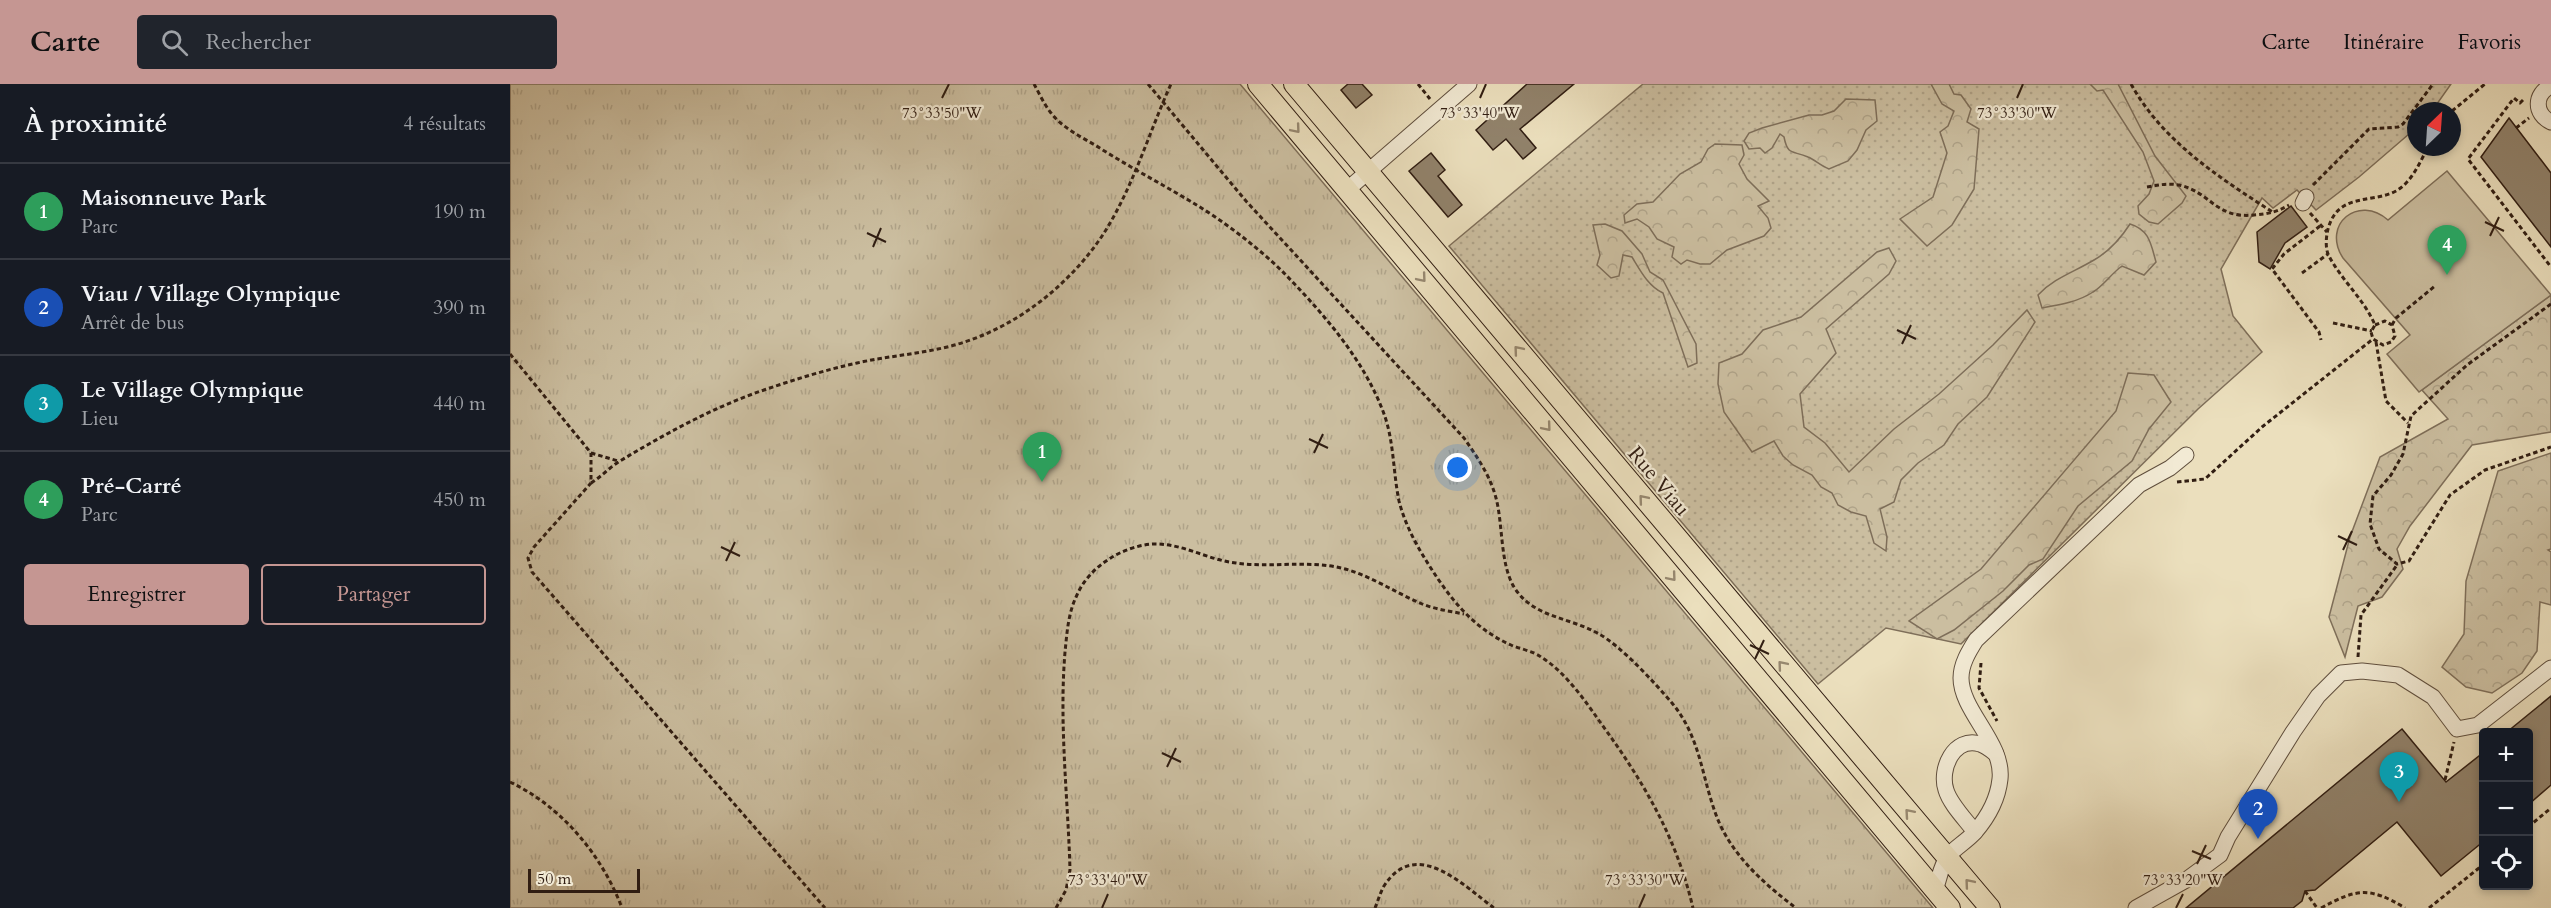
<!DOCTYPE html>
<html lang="fr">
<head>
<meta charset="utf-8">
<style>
	:root { --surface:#171b24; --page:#20242c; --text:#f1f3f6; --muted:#9ea1a6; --line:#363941; --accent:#c59692 }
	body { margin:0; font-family:Cardo,serif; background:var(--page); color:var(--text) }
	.controls { position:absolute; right:18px; bottom:18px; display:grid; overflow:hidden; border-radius:6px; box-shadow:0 3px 9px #0003 }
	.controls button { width:54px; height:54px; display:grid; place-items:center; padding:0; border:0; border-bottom:2px solid var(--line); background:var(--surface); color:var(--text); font:30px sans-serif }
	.compass { position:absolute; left:1897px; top:18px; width:54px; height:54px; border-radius:50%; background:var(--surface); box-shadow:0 3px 9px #0003; rotate:25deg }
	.scale { position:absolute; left:18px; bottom:15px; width:112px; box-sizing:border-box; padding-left:6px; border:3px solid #301d12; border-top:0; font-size:16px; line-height:21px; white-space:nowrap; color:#301d12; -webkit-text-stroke:4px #f2ead4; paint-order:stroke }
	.you { position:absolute; left:948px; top:384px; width:21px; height:21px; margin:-15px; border:4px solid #fff; border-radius:50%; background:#1a73e8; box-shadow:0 0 0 9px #1a73e833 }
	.badge { display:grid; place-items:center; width:39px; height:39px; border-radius:50%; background:var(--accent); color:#fff; font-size:20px; font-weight:700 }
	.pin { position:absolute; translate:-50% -50px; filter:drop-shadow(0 2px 3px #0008) }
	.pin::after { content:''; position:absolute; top:32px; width:21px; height:18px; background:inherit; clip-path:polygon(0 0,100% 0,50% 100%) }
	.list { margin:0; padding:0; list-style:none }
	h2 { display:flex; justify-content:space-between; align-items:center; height:78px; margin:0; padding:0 24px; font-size:26px }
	h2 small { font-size:20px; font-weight:400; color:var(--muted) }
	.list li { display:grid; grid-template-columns:39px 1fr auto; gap:18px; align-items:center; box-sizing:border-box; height:96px; padding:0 24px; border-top:2px solid var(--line) }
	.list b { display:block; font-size:22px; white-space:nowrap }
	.list p { margin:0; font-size:20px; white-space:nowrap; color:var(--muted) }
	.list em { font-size:20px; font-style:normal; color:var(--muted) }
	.actions { display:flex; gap:12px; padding:18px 24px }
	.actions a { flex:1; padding:14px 0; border:2px solid var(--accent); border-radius:6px; text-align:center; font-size:21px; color:var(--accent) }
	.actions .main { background:var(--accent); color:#111 }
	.icon { flex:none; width:33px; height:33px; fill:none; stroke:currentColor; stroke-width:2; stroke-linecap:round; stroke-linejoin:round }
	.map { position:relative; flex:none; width:2041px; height:824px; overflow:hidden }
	header { display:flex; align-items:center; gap:36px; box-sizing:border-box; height:84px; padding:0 30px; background:var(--accent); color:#111 }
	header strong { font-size:28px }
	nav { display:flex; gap:33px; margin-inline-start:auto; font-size:21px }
	.search { width:420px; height:54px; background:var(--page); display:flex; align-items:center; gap:15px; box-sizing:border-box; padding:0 21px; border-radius:6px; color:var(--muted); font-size:22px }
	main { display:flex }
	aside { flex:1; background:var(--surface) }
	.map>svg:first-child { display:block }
	.grass { fill:url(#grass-dots); stroke:#7e6e59; stroke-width:1.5 }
	.forest { fill:url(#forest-crowns); stroke:#7e6e59; stroke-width:1.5 }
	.park { fill:url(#park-tufts); stroke:#7e6e59; stroke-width:1.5 }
	.garden { fill:#cbbea0; stroke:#7e6e59; stroke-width:1.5 }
	.building { fill:#91826b; stroke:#301d12; stroke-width:1.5 }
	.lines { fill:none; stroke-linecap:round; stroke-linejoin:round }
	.minor-casing { stroke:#5f4e3d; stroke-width:17 }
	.major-casing { stroke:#301d12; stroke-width:22 }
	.path { stroke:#301d12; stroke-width:3; stroke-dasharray:4.5 3; stroke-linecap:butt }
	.minor { stroke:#f2ead4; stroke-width:15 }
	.major { stroke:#ebdfbd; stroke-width:20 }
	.oneway { stroke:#978870 }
	.ticks { fill:none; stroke:#301d12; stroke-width:2 }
	.labels { text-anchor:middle; stroke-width:4.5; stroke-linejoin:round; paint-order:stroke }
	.street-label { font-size:21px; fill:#301d12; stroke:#f2ead4 }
	.ticks-label { font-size:15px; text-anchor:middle; fill:#301d12; stroke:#f2ead4; stroke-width:4.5; stroke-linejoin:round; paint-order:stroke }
</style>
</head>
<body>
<header>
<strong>Carte</strong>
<div class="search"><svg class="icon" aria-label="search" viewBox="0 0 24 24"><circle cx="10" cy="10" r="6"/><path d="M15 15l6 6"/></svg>Rechercher</div>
<nav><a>Carte</a><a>Itinéraire</a><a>Favoris</a></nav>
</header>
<main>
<aside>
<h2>À proximité<small>4 résultats</small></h2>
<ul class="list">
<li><span class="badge" style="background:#2e9e5b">1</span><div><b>Maisonneuve Park</b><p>Parc</p></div><em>190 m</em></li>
<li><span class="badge" style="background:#1a4fb4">2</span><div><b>Viau / Village Olympique</b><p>Arrêt de bus</p></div><em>390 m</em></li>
<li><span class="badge" style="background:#0f9aa8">3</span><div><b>Le Village Olympique</b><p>Lieu</p></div><em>440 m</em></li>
<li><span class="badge" style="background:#2e9e5b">4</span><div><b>Pré-Carré</b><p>Parc</p></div><em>450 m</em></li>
</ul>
<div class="actions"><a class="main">Enregistrer</a><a>Partager</a></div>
</aside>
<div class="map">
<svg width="2041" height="824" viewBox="0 0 2041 824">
	<defs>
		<pattern id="grass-dots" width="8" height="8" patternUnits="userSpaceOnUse" patternTransform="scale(1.5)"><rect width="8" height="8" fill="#cbbea0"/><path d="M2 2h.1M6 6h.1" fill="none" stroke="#afa389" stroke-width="1.8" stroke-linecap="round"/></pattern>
		<pattern id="forest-crowns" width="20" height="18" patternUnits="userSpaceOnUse" patternTransform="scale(1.5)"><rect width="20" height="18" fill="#cbbea0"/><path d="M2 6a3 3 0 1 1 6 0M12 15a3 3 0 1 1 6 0" fill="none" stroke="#afa389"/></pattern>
		<pattern id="park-tufts" width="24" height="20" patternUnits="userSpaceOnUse" patternTransform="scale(1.5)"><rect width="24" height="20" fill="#cbbea0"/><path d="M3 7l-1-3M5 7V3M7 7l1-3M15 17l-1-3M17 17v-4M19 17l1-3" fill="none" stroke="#afa389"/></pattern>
	</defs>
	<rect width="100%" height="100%" fill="#ebdfbd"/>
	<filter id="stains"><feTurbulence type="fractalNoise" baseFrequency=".00333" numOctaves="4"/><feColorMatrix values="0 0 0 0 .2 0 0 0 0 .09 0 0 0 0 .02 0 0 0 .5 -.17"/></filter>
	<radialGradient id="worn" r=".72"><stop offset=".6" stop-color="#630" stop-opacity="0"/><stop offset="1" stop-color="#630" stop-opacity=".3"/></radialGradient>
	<!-- grass -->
	<path class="grass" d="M1133 0H1941L1922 27H1906V44L1849 93 1806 126 1787 106 1763 124 1752 114 1711 185 1723 232 1752 268 1688 325 1451 560 1376 544 1308 600 939 162Z"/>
	<!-- forest -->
	<g class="forest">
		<path d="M1421 0H1439L1444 10 1451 11 1461 25 1457 38 1469 45 1464 105 1442 141 1417 162 1390 135 1423 113 1437 69 1430 48 1438 42 1444 27 1432 20Z"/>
		<path d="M1580 0H1608L1645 72 1676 112 1672 119 1648 140 1639 138 1629 130 1628 122 1639 110 1644 97 1633 68 1593 6 1587 7Z"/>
		<path d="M1336 15 1365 16 1367 37 1356 46 1347 66 1338 77 1319 85C1311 82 1305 76 1298 73 1283 66 1278 73 1274 53L1270 50 1262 64 1255 69 1250 64 1239 65 1234 57 1239 49 1252 44 1299 31H1312L1324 27Z"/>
		<path d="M1205 60 1232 61 1234 71 1229 80 1237 95 1259 117 1248 122 1258 134 1261 144 1254 152 1217 166 1200 180H1190L1177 176 1171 180 1162 173 1164 163 1147 155 1139 143 1127 135 1115 139 1114 131 1127 120 1143 118 1170 90 1191 78 1198 65Z"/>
		<path d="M1095 140 1112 147 1132 170 1140 188 1153 196 1186 260 1187 279 1178 283 1153 209C1138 202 1130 186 1122 173L1113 171 1109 192 1101 194 1087 181 1090 171 1083 141Z"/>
		<path d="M1620 140C1640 146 1641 161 1646 178L1634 191 1612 182C1602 189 1593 202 1583 208 1568 218 1549 221 1532 224L1528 211C1544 194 1564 188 1584 176 1598 168 1611 154 1620 140Z"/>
		<path d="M1379 164 1386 177 1379 190 1316 245 1326 269 1290 310 1294 343 1315 359 1339 388 1384 345 1429 310 1483 261 1517 226 1525 238 1477 313 1448 340 1434 361 1408 379 1391 396 1384 418 1370 425 1377 453 1376 467 1364 459 1356 432 1341 428 1328 421 1322 409 1311 403 1302 391 1283 381 1273 372 1264 357 1242 368 1214 328 1208 300 1209 279 1232 270 1253 246 1291 233 1367 168Z"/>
		<path d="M2041 211V348L1962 361 1900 442 1887 465 1893 485 1872 513 1848 522 1835 573 1819 533 1840 453 1870 373 1938 335 1912 306Z"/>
		<path d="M1618 289 1644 291 1661 318 1639 345 1622 377 1568 422 1533 475 1519 481 1493 507 1444 546 1427 555 1399 537 1471 485 1606 327Z"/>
		<path d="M2041 369V465L2038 466 2041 468V521L2030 518 2027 567 2012 589 1982 609 1956 603 1932 583 1954 550 1956 497 1988 387Z"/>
	</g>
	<!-- park -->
	<path class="park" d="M0 0H730L1423 824H0Z"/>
	<!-- garden -->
	<path class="garden" d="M1937 87 2041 211 1909 308 1877 270 1900 251 1833 174C1811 140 1849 110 1878 136Z"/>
	<!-- building -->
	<g class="building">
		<path d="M838 0H852L862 11 846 24 831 6Z"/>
		<path d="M1017 0H1064L1010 45 1026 64 1013 75 996 55 983 66 966 46Z"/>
		<path d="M1999 34 2041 89V163L1971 73Z"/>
		<path d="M921 69 935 86 928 92 952 121 938 133 899 87Z"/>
		<path d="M1781 122 1797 143 1775 159 1760 185 1749 178 1747 148Z"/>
		<path d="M2041 612V701L2019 720V648H1997Z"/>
		<path d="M1892 645 1936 698 1974 668V757L1931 792 1887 738 1805 806 1795 807 1792 817 1783 824H1676Z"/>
	</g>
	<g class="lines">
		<defs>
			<g id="minor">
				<path d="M2041 2C2024 10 2024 30 2041 38"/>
				<path d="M838 105 959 0"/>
				<path d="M1793 119 1796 113"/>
				<path d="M1465 748C1456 736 1440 720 1436 706 1429 685 1444 652 1470 660 1476 662 1482 667 1486 670"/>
				<path d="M1425 806C1429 796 1431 781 1438 772 1446 763 1457 757 1465 748 1478 733 1488 714 1490 695 1494 659 1451 627 1451 594 1451 580 1459 567 1466 556L1629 401 1660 384 1676 371"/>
				<path d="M1626 824 1676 796 1710 771 1718 753 1783 648 1808 612 1831 589 1852 587 1888 591 1923 613 1947 645 1968 641 2041 584"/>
			</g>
			<g id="major">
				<path d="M748 0 1440 824"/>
				<path d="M784 0 1480 824"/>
			</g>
		</defs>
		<!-- minor casing -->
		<use href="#minor" class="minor-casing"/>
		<!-- major casing -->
		<use href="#major" class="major-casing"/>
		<!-- path -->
		<g class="path">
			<path d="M524 0C529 9 534 20 541 29 552 43 569 52 585 61 616 81 648 98 680 117 712 136 745 161 772 187 812 228 854 275 874 330 884 357 883 388 889 417 896 445 912 471 928 495 947 523 969 547 1001 561 1010 565 1023 567 1031 573 1055 588 1074 615 1090 638 1133 697 1166 752 1183 824"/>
			<path d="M638 0 736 117 954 354C967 373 980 391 986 414 993 440 990 480 1004 503 1023 534 1060 533 1089 550 1111 562 1145 599 1162 619 1190 653 1191 689 1205 728 1219 769 1253 799 1286 824"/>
			<path d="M908 0 920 15"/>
			<path d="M1621 0C1653 58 1710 94 1764 129"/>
			<path d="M2013 16 2010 19 2004 14 1958 75 2041 183"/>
			<path d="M1942 27 1975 0"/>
			<path d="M2006 44 2019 34"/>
			<path d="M1803 101 1859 45 1888 43 1893 40 1923 0"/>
			<path d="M1637 103C1648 101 1658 99 1669 101 1701 108 1705 135 1744 131 1758 130 1767 128 1779 121"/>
			<path d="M1800 129 1817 148"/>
			<path d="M1810 142 1774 170 1762 185 1809 248 1811 256"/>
			<path d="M1792 189 1818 170"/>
			<path d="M2041 220 1957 281 1901 332 1893 370 1881 391 1863 412 1860 440 1869 465 1887 480 1899 477 1940 411 1975 386 2041 363"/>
			<path d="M1823 239 1862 247"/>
			<path d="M1865 241 1875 237 1882 241 1885 252 1881 258 1873 261 1863 255 1861 248 1865 241C1854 215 1832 197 1819 172 1815 165 1816 153 1818 145 1828 108 1861 120 1886 107 1902 98 1910 78 1918 63"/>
			<path d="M1882 241 1886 234 1925 202"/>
			<path d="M1866 258 1876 317 1898 339"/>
			<path d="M0 270 81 369V399L24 463 18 474 22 488 315 824"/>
			<path d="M81 369 108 377"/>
			<path d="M1667 398 1695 395 1752 343 1863 255"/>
			<path d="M81 399C91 393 100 383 110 377 155 350 202 324 251 307 283 296 315 286 347 279 378 272 410 270 441 262 495 248 543 214 578 171 617 124 636 55 661 0"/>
			<path d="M1848 573 1851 531 1887 481"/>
			<path d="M1471 579 1469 604 1487 637"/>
			<path d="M1935 696 1944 658"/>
			<path d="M0 698C51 722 92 771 112 824"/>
			<path d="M2018 743 2041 724"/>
			<path d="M1795 807 1807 824"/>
			<path d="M546 824 556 806 560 786C558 714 549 641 555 568 557 549 558 529 567 511 579 483 612 462 643 460 672 459 698 476 726 479 761 484 797 476 831 484 858 490 884 508 910 519 923 525 939 527 954 530"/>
			<path d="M865 824C868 817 870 809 874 802 906 752 954 802 984 824"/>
			<path d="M1811 824C1846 805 1859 802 1895 824"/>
			<path d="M1919 824 1974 780"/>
		</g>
		<!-- minor -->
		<use href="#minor" class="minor"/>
		<!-- major -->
		<use href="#major" class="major"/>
	</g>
	<!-- one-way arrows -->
	<defs><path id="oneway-chevron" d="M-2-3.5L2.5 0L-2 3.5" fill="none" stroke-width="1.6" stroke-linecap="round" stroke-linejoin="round" transform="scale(1.5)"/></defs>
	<g class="oneway">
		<use href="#oneway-chevron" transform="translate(786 45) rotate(50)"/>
		<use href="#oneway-chevron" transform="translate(912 194) rotate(50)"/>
		<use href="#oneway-chevron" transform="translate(1008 266) rotate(-130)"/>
		<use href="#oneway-chevron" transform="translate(1037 343) rotate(50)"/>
		<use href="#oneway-chevron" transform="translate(1133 415) rotate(-130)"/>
		<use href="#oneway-chevron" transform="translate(1162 493) rotate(50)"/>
		<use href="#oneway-chevron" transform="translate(1272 581) rotate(-130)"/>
		<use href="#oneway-chevron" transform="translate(1399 729) rotate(-131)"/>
		<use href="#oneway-chevron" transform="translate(1459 799) rotate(-130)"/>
	</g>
	<!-- ticks -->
	<path class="ticks" d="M432 14 439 0M970 14 976 0M1507 14 1513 0M1975 138 1994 147M357 149 376 158M1980 152 1989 133M363 163 371 144M1387 246 1406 255M1392 260 1401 241M799 355 818 364M804 369 813 350M1828 452 1847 461M211 463 230 472M1833 466 1842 447M216 477 225 458M1240 561 1259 570M1245 575 1254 556M652 669 671 678M657 683 666 664M1682 767 1701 775M1687 780 1696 761M592 824 598 810M1129 824 1135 810M1666 824 1673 810"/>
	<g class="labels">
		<!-- street labels -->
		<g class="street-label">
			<text transform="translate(1149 397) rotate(50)" y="7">Rue Viau</text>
		</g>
	</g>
	<g class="ticks-label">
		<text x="432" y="34">73°33'50"W</text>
		<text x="970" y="34">73°33'40"W</text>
		<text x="1507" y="34">73°33'30"W</text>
		<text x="598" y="801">73°33'40"W</text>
		<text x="1135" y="801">73°33'30"W</text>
		<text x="1673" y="801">73°33'20"W</text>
	</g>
	<rect width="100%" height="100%" filter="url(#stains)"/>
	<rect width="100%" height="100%" fill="url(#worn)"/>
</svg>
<div class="controls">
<button>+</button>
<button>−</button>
<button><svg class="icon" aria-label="locate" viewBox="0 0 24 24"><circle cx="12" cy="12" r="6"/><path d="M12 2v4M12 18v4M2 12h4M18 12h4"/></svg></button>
</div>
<svg class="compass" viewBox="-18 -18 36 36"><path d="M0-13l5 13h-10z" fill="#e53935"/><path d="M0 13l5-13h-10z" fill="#9ea1a6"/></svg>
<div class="scale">50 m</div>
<div class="you"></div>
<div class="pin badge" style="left:532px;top:398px;background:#2e9e5b">1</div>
<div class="pin badge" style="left:1748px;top:755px;background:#1a4fb4">2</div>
<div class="pin badge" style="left:1889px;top:718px;background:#0f9aa8">3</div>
<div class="pin badge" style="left:1937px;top:191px;background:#2e9e5b">4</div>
</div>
</main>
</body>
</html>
